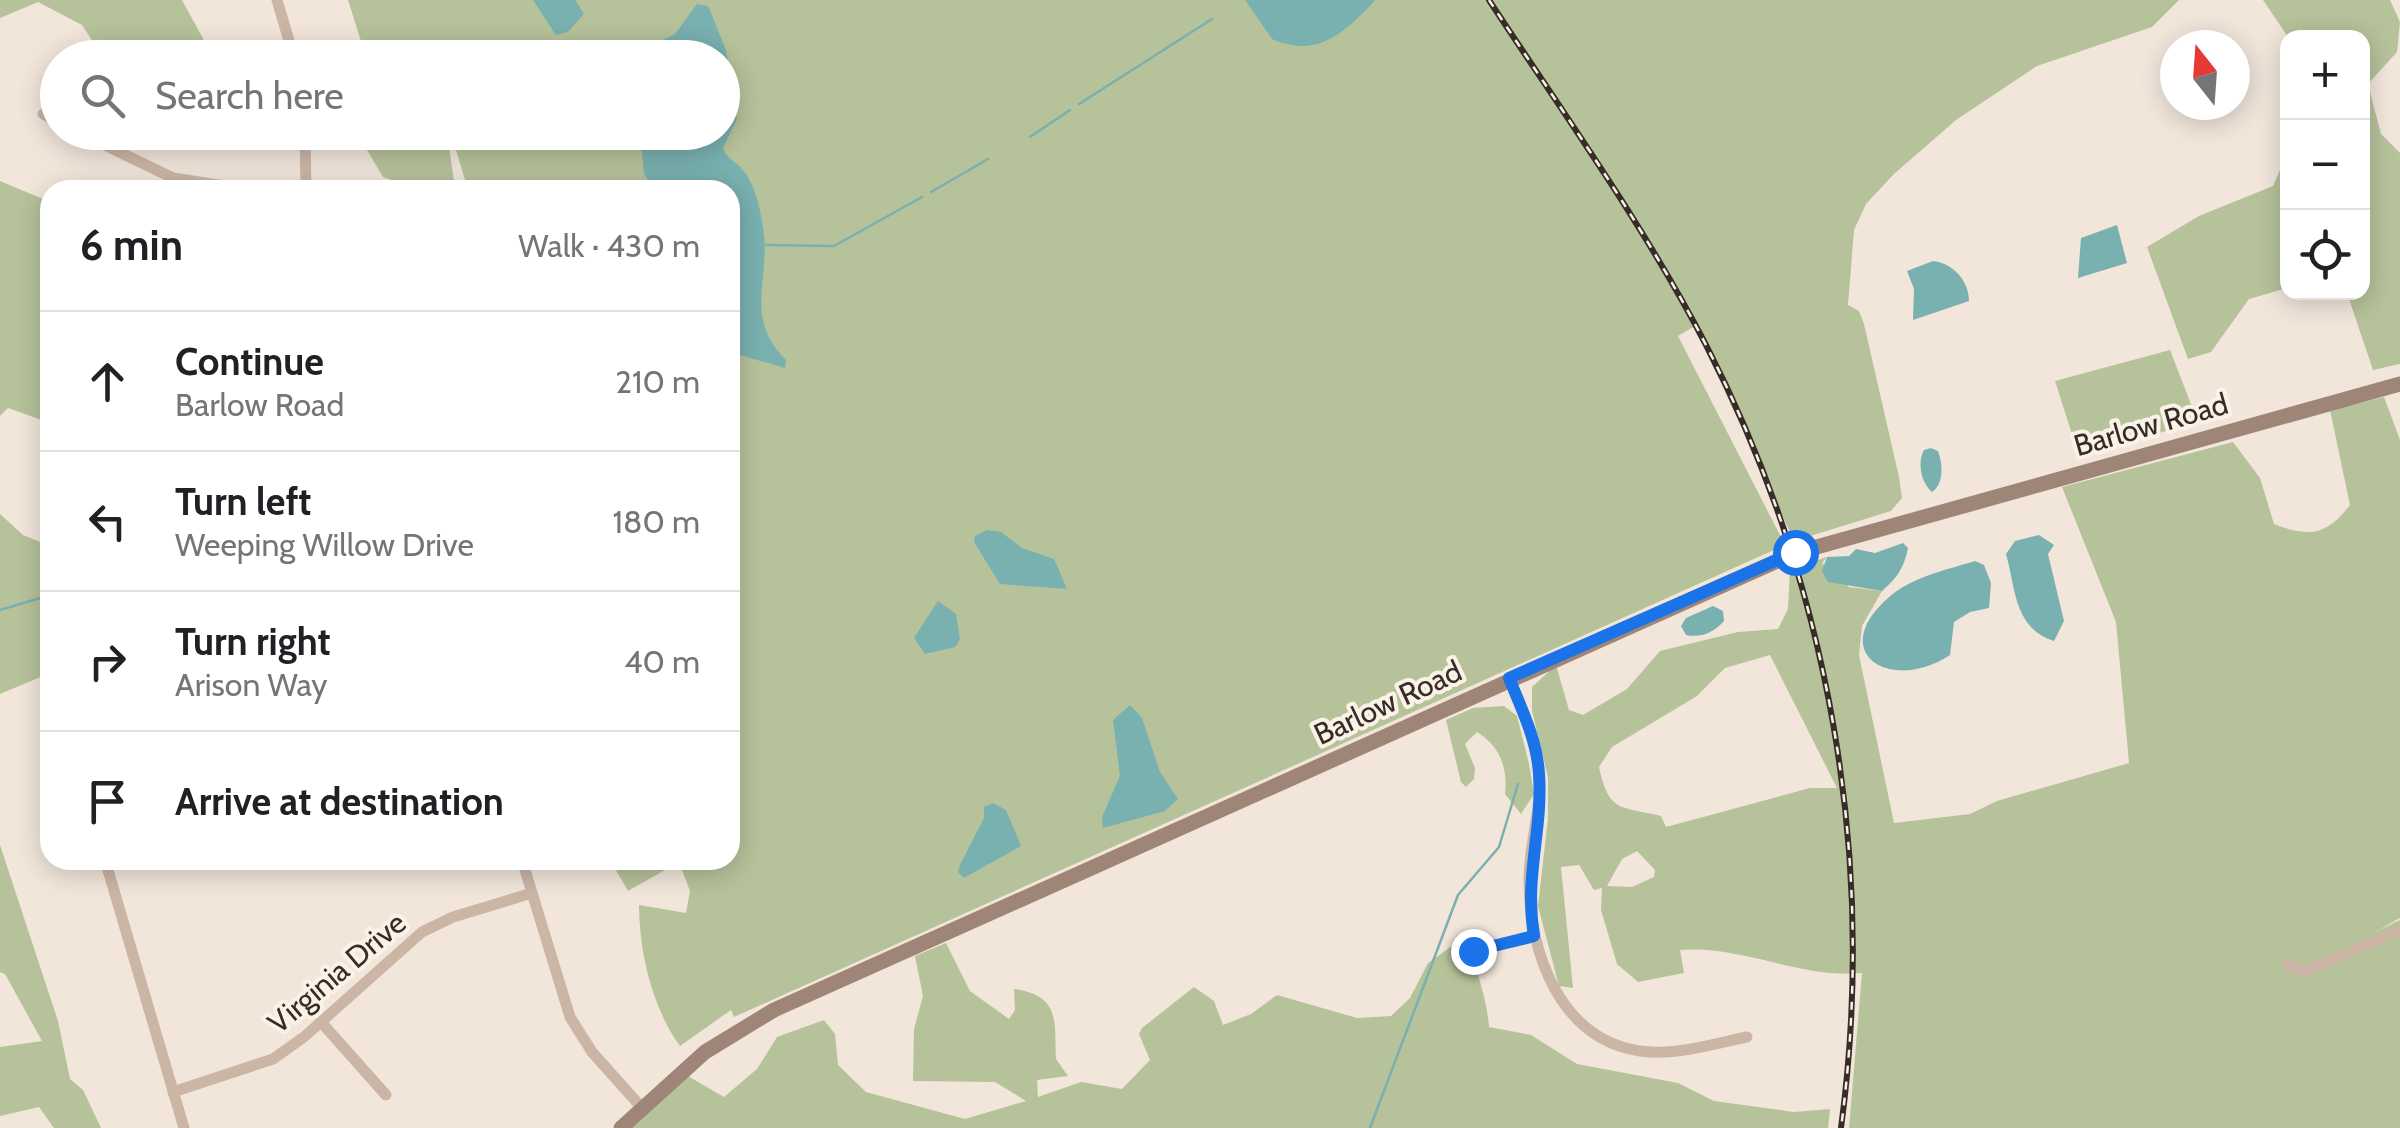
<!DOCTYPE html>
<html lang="en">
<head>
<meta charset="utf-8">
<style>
	:root { --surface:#fff; --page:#f2f2f2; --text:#202124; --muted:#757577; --line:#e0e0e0 }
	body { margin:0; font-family:Cabin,sans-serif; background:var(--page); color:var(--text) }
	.controls { position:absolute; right:30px; top:30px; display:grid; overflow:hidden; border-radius:20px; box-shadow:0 5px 25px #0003 }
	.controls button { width:90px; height:90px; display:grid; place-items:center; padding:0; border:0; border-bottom:2px solid var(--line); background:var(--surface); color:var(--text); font:50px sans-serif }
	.compass { position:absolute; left:2160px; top:30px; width:90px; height:90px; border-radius:50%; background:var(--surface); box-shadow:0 5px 25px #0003; rotate:343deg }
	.stop { position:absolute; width:30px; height:30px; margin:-22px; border:8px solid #1a73e8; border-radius:50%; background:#fff }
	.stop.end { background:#1a73e8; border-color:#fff; box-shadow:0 2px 10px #0008 }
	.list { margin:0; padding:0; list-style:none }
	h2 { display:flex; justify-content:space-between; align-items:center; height:130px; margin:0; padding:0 40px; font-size:42px }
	h2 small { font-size:32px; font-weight:400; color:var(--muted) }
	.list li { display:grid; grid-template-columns:65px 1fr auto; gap:30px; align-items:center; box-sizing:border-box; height:140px; padding:0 40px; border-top:2px solid var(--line) }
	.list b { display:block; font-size:38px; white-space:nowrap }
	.list p { margin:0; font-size:32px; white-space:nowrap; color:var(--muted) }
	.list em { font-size:32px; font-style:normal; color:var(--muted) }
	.icon { flex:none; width:55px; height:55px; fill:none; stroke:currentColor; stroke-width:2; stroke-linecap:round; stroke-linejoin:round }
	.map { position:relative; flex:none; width:2400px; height:1128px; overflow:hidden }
	.search { position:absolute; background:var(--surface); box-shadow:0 5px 25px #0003; left:40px; top:40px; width:700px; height:110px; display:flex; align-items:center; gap:25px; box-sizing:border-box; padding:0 35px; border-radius:55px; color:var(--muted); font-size:38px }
	.panel { position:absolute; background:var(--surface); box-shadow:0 5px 25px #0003; left:40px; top:180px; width:700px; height:690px; border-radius:30px }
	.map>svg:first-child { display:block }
	.green { fill:#b6c29a; fill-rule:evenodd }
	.water { fill:#79b0b0 }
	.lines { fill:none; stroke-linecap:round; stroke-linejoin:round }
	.stream { stroke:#79b0b0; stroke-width:2.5 }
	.street { stroke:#cbb6a6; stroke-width:11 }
	.secondary { stroke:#9f8478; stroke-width:15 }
	.rail-casing { stroke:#372c27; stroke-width:6 }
	.rail { stroke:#faf1e7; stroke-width:2.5; stroke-dasharray:8; stroke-linecap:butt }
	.route { stroke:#1a73e8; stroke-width:12 }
	.labels { text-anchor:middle; stroke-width:8; stroke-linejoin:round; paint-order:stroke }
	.street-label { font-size:30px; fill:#372c27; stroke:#faf1e7 }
</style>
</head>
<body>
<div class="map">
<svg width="2400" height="1128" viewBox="0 0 2400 1128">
	<rect width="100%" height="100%" fill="#f2e6db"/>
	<!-- green -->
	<g class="green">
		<path d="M0 0H182L213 57H103L82 25 38 2 0 18Z"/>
		<path d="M348 0H2179L2152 27 2037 66 1956 120 1894 174 1866 204 1854 230 1848 305 1859 311 1864 324 1899 477 1902 498 1891 511 1794 541 1695 326 1678 336 1785 545 734 1017 731 1010 680 1046C652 1008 639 951 639 905L686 913 690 891 679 862 628 891 610 860H730V190H468L451 133 722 132V58L366 57Z"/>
		<path d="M2263 0H2390L2400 22 2397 52 2368 84 2381 134 2400 153V364L2373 370 2347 293 2362 292V38L2288 37Z"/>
		<path d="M357 133H447L455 188 411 187 383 177Z"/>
		<path d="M2287 154V288L2249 299 2211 352 2188 359 2147 247 2199 216 2273 186Z"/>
		<path d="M0 181 50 202V423L8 408 0 416Z"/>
		<path d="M2170 350 2194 412V423L2092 452 2077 450 2055 381Z"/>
		<path d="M2384 397 2400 440V918L2377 931 2400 920V1128H1849L1862 973C1800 979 1743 945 1680 950L1684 973 1638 982 1617 964 1601 910 1602 888 1594 890 1579 865 1561 867 1573 988 1559 986 1538 906 1548 818V777L1532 711V687L1556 665 1569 710 1583 715 1627 689 1660 651 1738 632 1778 629 1788 609 1790 569 1827 557 1822 563 1849 587 1882 591 1862 626 1859 655 1894 823 1970 814 1997 801 2129 763 2116 622 2062 487 2233 442 2260 478 2274 524C2310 538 2327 535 2350 505L2330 410ZM1770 655 1837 788H1810L1666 827 1661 816C1620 806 1609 813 1599 767L1612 747 1697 696 1725 668ZM1637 851 1655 870 1654 877 1632 887 1607 886 1622 859Z"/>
		<path d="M0 514 23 535 50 546V673L0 694Z"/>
		<path d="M1504 706 1517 716 1529 764 1534 794 1521 814 1505 794C1508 768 1500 746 1477 732L1465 744 1475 768 1474 779 1466 787 1461 782 1446 720 1473 708Z"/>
		<path d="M0 845 58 1021 70 1079 83 1090 101 1128H54L39 1107 0 1116V1047L42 1041 5 974 0 972Z"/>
		<path d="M1469 934C1473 967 1487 995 1489 1027L1531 1035 1577 1064 1678 1083 1714 1101 1794 1112 1830 1109 1828 1128H631L686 1075 724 1097 757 1069 777 1037 824 1020 835 1034 838 1065 866 1092 965 1119 1026 1101 995 1082 913 1081 914 1029 923 996 915 956 946 943 970 991 1009 1019 1015 1010 1014 989C1062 996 1054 1023 1056 1059L1068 1076 1037 1080 1038 1097 1081 1082 1122 1089 1150 1060 1139 1034 1142 1028 1194 987 1214 1001 1223 1025 1251 1014 1277 995 1357 1018 1391 1016 1410 998 1428 963Z"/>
	</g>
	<!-- water -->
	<g class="water">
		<path d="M533 0H575L584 14 568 32 556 35Z"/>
		<path d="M1245 0H1375C1345 33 1317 59 1272 39Z"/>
		<path d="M697 4 708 6 726 50 735 105 737 119 723 148C727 160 736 161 743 170 756 186 760 209 763 228 772 277 742 316 786 360L785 368 730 352V190H654L644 173 640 133 722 132V58L627 57 675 34Z"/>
		<path d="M2117 225 2127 263 2078 278 2081 238Z"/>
		<path d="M1933 261C1953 263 1969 281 1969 301L1913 320 1914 289 1907 271Z"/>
		<path d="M1931 448 1938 451C1943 464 1944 484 1932 492 1921 483 1917 462 1924 450Z"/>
		<path d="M987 530 1001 532 1022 548 1054 559 1067 589 1000 584 974 542 975 536Z"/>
		<path d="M2039 535 2054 545 2048 554 2064 621 2054 641C2014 628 2016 590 2006 554L2015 541Z"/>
		<path d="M1903 543 1908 548C1904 568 1897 578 1882 591L1828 582 1822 571 1827 557 1849 556 1856 549 1875 553Z"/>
		<path d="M1975 561 1984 565 1991 583 1989 608 1970 612 1954 622 1950 655C1891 694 1826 653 1888 598 1911 577 1946 570 1975 561Z"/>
		<path d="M938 601 956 614 960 639 955 647 925 654 914 638Z"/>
		<path d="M1713 606 1723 611 1724 621C1713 633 1701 638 1686 635L1681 626 1686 618Z"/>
		<path d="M1130 705 1142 718 1160 772 1178 799 1165 811 1103 828 1102 817 1120 776 1113 720Z"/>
		<path d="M993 803 1006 810 1021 846 964 878 958 872 960 865 984 818V807Z"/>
	</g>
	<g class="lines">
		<!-- stream -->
		<g class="stream">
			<path d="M1079 104 1212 19"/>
			<path d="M1030 137 1070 110"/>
			<path d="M931 192 988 159"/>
			<path d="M766 245 834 246 922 197"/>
			<path d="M0 610 50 595"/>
			<path d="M1370 1128 1458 895 1499 847 1518 784"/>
		</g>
		<!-- street -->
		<g class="street">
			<path d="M277 0 294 58"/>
			<path d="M43 114 58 122"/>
			<path d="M78 132 173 178 250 190"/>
			<path d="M305 132 306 190"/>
			<path d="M1509 678C1522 709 1536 739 1539 773 1542 809 1529 844 1529 880 1529 951 1559 1039 1640 1051 1675 1056 1713 1044 1747 1037"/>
			<path d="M105 860 184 1128"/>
			<path d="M522 860 570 1017 592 1052 642 1108"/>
			<path d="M1473 951 1534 937"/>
			<path d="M2287 965 2305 971 2400 930"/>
			<path d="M321 1022 386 1095"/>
			<path d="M173 1092 273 1059 304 1037 422 932 453 917 532 893"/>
		</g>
		<!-- secondary -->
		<path class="secondary" d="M621 1128 705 1052 774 1010 1795 553 2400 384"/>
		<defs>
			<path id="rail" d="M1489 0C1563 113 1644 225 1706 345 1830 586 1877 859 1841 1128"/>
		</defs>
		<!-- rail casing -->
		<use href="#rail" class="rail-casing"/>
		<!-- rail -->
		<use href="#rail" class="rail"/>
	</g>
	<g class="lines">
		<!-- route -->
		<path class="route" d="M1473 951 1534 936C1524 876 1543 831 1539 774 1537 740 1522 710 1509 678L1795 552"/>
	</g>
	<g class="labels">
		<!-- street labels -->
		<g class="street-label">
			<text transform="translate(2151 425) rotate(-16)" y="10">Barlow Road</text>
			<text transform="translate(1388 703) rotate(-25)" y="10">Barlow Road</text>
			<text transform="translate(337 973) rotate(-40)" y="10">Virginia Drive</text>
		</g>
	</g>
</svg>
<div class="controls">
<button>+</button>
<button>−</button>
<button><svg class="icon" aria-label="locate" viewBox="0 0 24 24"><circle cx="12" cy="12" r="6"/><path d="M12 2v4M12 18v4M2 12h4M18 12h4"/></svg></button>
</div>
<svg class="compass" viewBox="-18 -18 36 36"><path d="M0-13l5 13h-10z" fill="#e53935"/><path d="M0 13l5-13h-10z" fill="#757577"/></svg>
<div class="stop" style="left:1795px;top:552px"></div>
<div class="stop end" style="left:1473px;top:951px"></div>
<div class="search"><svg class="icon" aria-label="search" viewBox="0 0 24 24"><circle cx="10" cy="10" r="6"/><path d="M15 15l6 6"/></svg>Search here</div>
<section class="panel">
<h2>6 min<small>Walk · 430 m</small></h2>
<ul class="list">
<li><svg class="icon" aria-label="ahead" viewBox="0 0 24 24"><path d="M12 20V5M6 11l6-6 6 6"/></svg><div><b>Continue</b><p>Barlow Road</p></div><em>210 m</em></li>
<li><svg class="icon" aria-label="left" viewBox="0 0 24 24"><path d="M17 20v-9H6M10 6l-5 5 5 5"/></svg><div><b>Turn left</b><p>Weeping Willow Drive</p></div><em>180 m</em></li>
<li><svg class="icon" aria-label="right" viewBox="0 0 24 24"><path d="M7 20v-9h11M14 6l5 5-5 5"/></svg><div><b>Turn right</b><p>Arison Way</p></div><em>40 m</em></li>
<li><svg class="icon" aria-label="arrive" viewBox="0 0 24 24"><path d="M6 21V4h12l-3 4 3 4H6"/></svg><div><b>Arrive at destination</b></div></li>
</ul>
</section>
</div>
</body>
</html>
